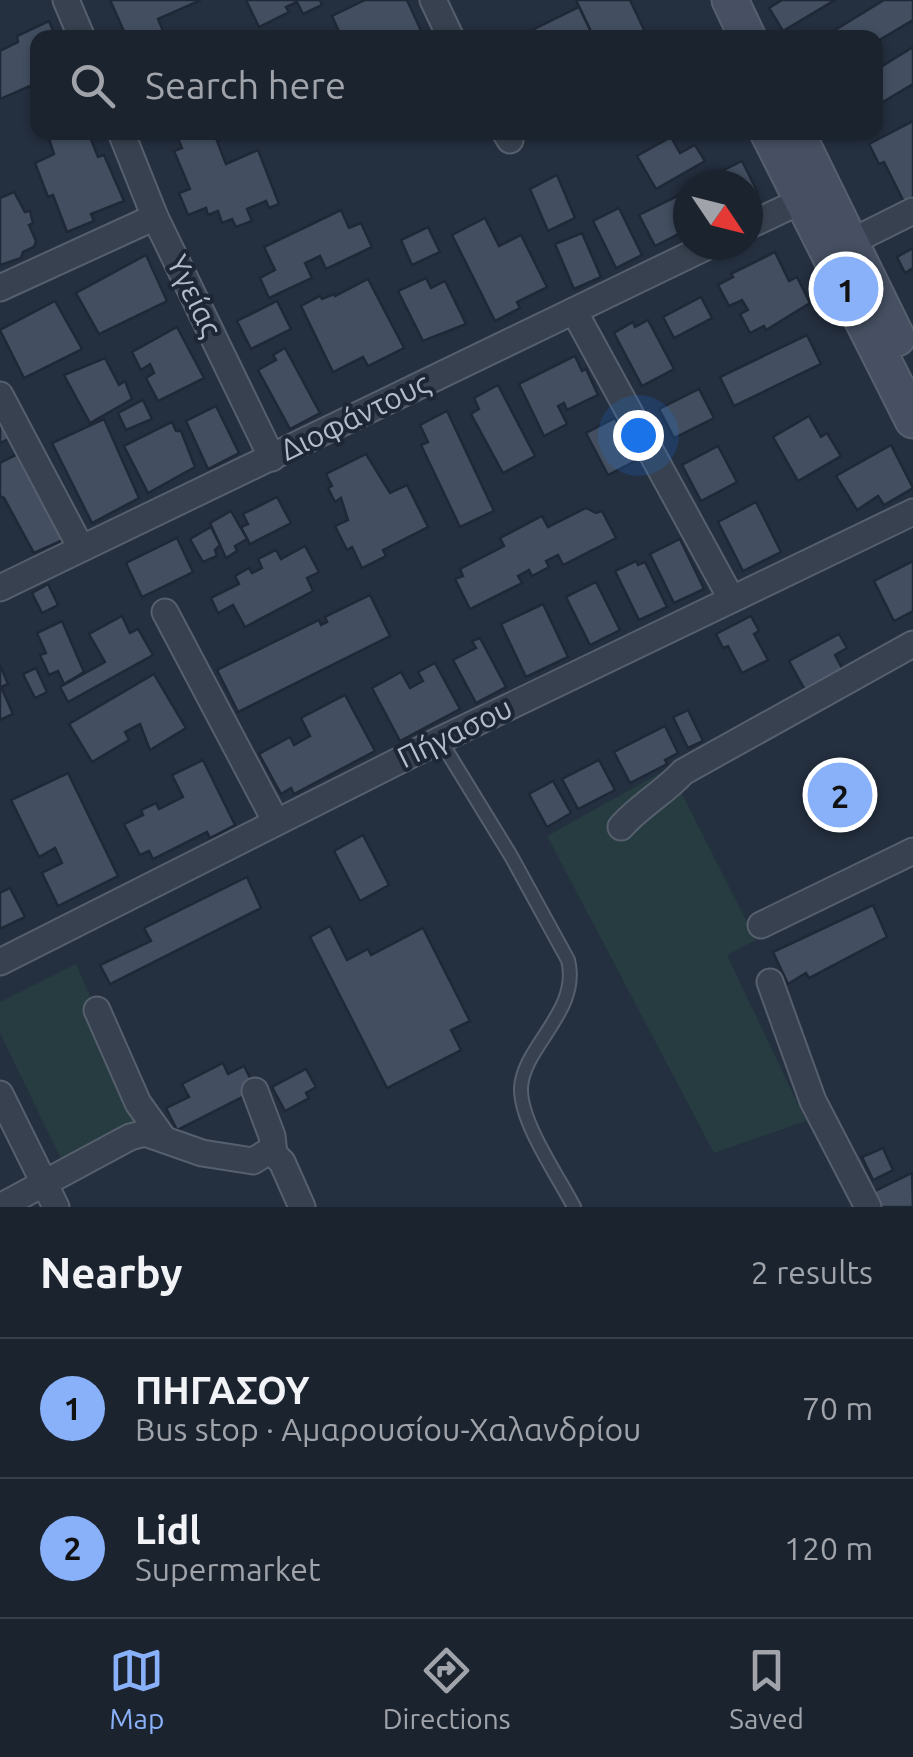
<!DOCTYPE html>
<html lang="en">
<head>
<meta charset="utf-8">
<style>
	:root { --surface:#1b232f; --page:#242b37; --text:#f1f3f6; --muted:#a0a4aa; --line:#39404b; --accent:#89b1fa }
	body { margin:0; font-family:Ubuntu,sans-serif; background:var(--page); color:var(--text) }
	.compass { position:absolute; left:673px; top:170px; width:90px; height:90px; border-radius:50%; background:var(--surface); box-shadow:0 2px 8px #0004; rotate:125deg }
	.you { position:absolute; left:638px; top:435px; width:35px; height:35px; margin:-25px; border:8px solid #fff; border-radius:50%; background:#1a73e8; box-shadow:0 0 0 15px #1a73e833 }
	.badge { display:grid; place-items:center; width:65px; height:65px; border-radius:50%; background:var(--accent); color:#111; font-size:32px; font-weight:700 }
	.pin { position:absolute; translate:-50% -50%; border:5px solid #fff; box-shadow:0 2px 10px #0006 }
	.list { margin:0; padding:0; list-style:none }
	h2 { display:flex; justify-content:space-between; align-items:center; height:130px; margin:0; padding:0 40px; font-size:42px }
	h2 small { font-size:32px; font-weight:400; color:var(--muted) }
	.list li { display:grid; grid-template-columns:65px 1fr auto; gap:30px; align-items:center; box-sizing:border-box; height:140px; padding:0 40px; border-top:2px solid var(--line) }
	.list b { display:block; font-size:38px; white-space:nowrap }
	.list p { margin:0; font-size:32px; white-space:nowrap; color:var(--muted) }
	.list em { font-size:32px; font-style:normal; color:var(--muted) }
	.icon { flex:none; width:55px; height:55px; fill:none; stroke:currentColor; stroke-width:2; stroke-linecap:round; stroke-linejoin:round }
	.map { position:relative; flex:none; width:913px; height:1207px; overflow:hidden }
	.search { position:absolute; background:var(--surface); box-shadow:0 2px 8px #0004; left:30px; right:30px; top:30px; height:110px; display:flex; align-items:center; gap:25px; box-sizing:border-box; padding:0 35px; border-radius:20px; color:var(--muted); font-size:38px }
	.sheet { height:410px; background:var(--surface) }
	nav { display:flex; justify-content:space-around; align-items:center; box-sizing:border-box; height:140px; border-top:2px solid var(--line); background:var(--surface); font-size:28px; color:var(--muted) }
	nav a { display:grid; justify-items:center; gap:5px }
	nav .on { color:var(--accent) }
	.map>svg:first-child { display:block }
	.green { fill:#263c40 }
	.building { fill:#434f61; stroke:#1f2836; stroke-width:2.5 }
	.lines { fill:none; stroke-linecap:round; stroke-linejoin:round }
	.lane-casing { stroke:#565f6d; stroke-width:16 }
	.street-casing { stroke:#565f6d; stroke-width:29 }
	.secondary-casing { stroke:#565f6d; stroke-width:39 }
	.lane { stroke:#38414f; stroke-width:12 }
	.street { stroke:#38414f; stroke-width:25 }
	.secondary { stroke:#465062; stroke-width:35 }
	.labels { text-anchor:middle; stroke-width:8; stroke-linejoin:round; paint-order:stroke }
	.street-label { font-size:30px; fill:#b4bcca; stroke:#1d2634 }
</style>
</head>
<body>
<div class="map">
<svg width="913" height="1207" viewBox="0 0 913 1207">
	<rect width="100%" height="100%" fill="#242f3f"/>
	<!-- green -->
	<g class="green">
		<path d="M669 768 756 940 727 955 806 1121 714 1153 547 836Z"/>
		<path d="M76 964 145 1121 63 1163 0 1033V1002Z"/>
	</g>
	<!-- building -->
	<g class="building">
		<path d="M110 0H201L158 19 166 38H127Z"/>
		<path d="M246 0H320L322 5 303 14 297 2 286 7 289 12 259 27Z"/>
		<path d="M365 0H407L423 35 342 38 332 16Z"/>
		<path d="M576 0H630L646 34 638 38H594Z"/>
		<path d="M782 0H835L783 31 769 8Z"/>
		<path d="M884 0H913V20L876 42V38H822Z"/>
		<path d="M579 7 594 38H516Z"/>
		<path d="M49 21 56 38H38V107L30 86 0 99V51L18 42 17 36Z"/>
		<path d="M913 47V84L876 106V70Z"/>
		<path d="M913 121V198L904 202 884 162 879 164 869 144Z"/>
		<path d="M47 132H88L98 157 104 155 124 201 91 214 94 221 67 232 53 195 48 197 35 163 54 154Z"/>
		<path d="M171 132H238L217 141 226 164 258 150 279 204 269 208 266 201 247 209 252 221 236 227 232 219 222 223 218 211 208 215 206 208 188 215 179 193 190 189 174 151 182 148 176 134 173 136Z"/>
		<path d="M671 137 680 153 695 145 705 161 656 189 637 156Z"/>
		<path d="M742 161 758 193 748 198V185H709L706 179Z"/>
		<path d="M557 175 575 218 548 231 530 189Z"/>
		<path d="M688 191V229L655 246 639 215Z"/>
		<path d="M14 192 25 212 30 211 33 223 29 225 36 241 34 247 23 252 21 258 0 265V198Z"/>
		<path d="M619 208 642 255 616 268 593 221Z"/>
		<path d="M341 210 349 228 361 223 372 247 326 269 320 256 305 263 312 278 269 298 260 278 275 270 264 247Z"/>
		<path d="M485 218 499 246 521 235 547 287 517 302 520 308 495 321 452 235Z"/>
		<path d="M428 227 440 252 412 265 401 240Z"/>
		<path d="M582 233 601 277 574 289 555 244Z"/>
		<path d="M913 248V268L905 273 897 257Z"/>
		<path d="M775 252 789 281 797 277 810 303 766 330 764 326 750 333 740 314 748 310 742 300 729 306 718 285 733 277 731 274Z"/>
		<path d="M146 255 167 301 99 334 76 293Z"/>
		<path d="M426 278 431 288 445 281 466 324 423 341 398 291Z"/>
		<path d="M368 279 404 348 368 366 363 357 333 372 301 306 320 296 322 299 334 294 335 296Z"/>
		<path d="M701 297 712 318 674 338 663 317Z"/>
		<path d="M55 301 82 349 24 378 0 330Z"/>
		<path d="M277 301 291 329 251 349 237 321Z"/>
		<path d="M648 320 674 369 642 386 614 333 633 322 635 327Z"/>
		<path d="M177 327 204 378 158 401 146 378 154 373 150 364 141 370 132 352Z"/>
		<path d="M807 335 821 364 734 406 720 377Z"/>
		<path d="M285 348 320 413 290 429 258 370 276 360 273 355Z"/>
		<path d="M575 356 582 371 586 369 598 395 567 410 564 403 558 406 567 424 544 436 519 384Z"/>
		<path d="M105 358 119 385 125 381 132 399 90 423 64 375Z"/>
		<path d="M498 385 535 456 503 473 471 414 479 409 474 398Z"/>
		<path d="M699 389 714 418 674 438 659 409Z"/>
		<path d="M143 400 152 419 126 430 118 413Z"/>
		<path d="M216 406 239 453 208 469 186 421Z"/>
		<path d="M447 411 494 511 460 527 421 445 428 442 420 425Z"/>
		<path d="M0 414 11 438 0 443Z"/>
		<path d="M809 416 821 437 827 433 841 456 798 481 773 437Z"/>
		<path d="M615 418 637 460 608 475 586 433Z"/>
		<path d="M104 419 139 498 92 523 52 443Z"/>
		<path d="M172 422 176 431H181L195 467 148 493 124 446Z"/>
		<path d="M891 445 913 488 884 505 878 496 857 510 836 476Z"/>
		<path d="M718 446 737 482 701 501 682 465Z"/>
		<path d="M20 453 63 540 34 553 4 498 0 496V463Z"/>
		<path d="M366 454 390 493 407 485 428 527 383 550 386 556 362 568 352 547 347 550 335 526 348 520 341 498 335 502 328 488 332 486 326 474Z"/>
		<path d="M277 497 291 523 250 544 241 527 248 524 243 514Z"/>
		<path d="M756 502 781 552 743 571 718 522Z"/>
		<path d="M586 508 596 513 602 511 616 538 563 565 558 555 546 561 549 567 532 576 529 570 518 576 522 583 470 609 455 579 463 576 460 569 504 546 500 538 542 516 548 527Z"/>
		<path d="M231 511 247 539 235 546 237 551 226 558 210 523Z"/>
		<path d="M211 527 220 545 215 550 217 556 203 562 190 539Z"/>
		<path d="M177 538 193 572 142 597 126 563Z"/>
		<path d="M680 539 704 589 674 603 650 554Z"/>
		<path d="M305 546 319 572 307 578 313 591 245 627 233 605 218 613 211 598 239 584 235 576 249 568 252 573 262 568 258 559 276 550 281 559Z"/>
		<path d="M636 561 638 565 645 562 667 607 639 620 615 571Z"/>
		<path d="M913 561V611L894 621 874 581Z"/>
		<path d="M596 582 620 630 590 645 566 597Z"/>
		<path d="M48 584 58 605 42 613 32 593Z"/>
		<path d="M370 595 390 636 238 712 217 670 319 620 321 625 327 622 325 617Z"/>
		<path d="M543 604 568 657 526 677 501 624Z"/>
		<path d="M122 616 130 633 138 629 153 655 68 702 60 687 105 662 89 634Z"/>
		<path d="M751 616 759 631 754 634 768 660 742 673 728 646 723 648 716 634Z"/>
		<path d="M62 621 84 672 64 684 58 671 49 675 40 655 46 653 37 633Z"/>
		<path d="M839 634 847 648 835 655 843 670 805 690 789 661Z"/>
		<path d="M480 638 506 687 476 703 453 660 476 648 472 641Z"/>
		<path d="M435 663 460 709 400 741 372 688 401 672 410 688 423 681 418 672Z"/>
		<path d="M0 665 8 684 1 687 13 714 0 720Z"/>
		<path d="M36 668 47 692 35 698 23 674Z"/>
		<path d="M154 674 186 728 150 750 140 724 125 732 129 740 92 762 69 724Z"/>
		<path d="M345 695 375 751 294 794 291 788 281 794 259 754 290 737 294 745 310 736 301 718Z"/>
		<path d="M688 710 703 741 688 748 673 717Z"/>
		<path d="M665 726 678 753 665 760 667 764 630 783 614 752Z"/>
		<path d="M203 760 235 825 210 838 207 832 153 859 149 851 140 855 124 824 143 815 141 810 156 803 159 809 183 797 172 775Z"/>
		<path d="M599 760 615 790 578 809 562 779Z"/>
		<path d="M68 773 118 876 58 906 42 873 62 863 55 848 39 857 11 800Z"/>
		<path d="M553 781 571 813 547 827 529 794Z"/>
		<path d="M363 835 389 885 360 901 334 851Z"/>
		<path d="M247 877 261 908 110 984 100 965 151 941 144 928Z"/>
		<path d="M10 888 25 917 0 929V893Z"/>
		<path d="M873 905 887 937 809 978 806 973 788 984 773 952Z"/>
		<path d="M330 926 347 960 368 949 371 955 423 928 470 1021 451 1030 461 1050 387 1088 310 937Z"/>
		<path d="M223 1063 228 1074 244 1066 256 1090 177 1130 166 1108 189 1097 182 1084Z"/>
		<path d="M306 1069 316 1087 306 1093 309 1098 285 1111 272 1087Z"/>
		<path d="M883 1148 893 1170 873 1180 862 1157Z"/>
		<path d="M912 1173 913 1207H873L867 1195Z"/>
	</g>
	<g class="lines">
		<defs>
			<path id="lane" d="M440 740 511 856 568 960C581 1011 523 1046 521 1088 520 1122 558 1176 574 1207"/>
			<g id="street">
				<path d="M66 0 82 38"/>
				<path d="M433 0 451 38"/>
				<path d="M121 132 155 217 272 458"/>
				<path d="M505 132 510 140"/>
				<path d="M748 226 801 201"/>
				<path d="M851 242 913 211"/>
				<path d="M0 288 155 217"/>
				<path d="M574 311 731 598"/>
				<path d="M0 395 81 548"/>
				<path d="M0 588 710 245"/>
				<path d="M165 612 276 822"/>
				<path d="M621 827C640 805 664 793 683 772L913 644"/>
				<path d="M761 925 913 851"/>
				<path d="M0 962 440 740 913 512"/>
				<path d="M770 982 813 1101 868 1207"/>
				<path d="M97 1010 138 1103 163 1138"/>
				<path d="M255 1091 272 1136 274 1154"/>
				<path d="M0 1094 56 1207"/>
				<path d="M0 1207 130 1137 145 1133 202 1153 253 1161 266 1153 274 1154 282 1162 302 1207"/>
			</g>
			<g id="secondary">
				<path d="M730 0 748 38"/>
				<path d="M768 132 913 420"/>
				<path d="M796 132 897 338"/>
			</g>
		</defs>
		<!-- lane casing -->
		<use href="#lane" class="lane-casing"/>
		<!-- street casing -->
		<use href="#street" class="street-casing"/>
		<!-- secondary casing -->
		<use href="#secondary" class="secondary-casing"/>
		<!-- lane -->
		<use href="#lane" class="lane"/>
		<!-- street -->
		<use href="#street" class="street"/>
		<!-- secondary -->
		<use href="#secondary" class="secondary"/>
	</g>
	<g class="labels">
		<!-- street labels -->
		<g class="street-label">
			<text transform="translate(194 296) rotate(64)" y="10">Υγείας</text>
			<text transform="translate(355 417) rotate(-26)" y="10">Διοφάντους</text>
			<text transform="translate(455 733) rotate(-26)" y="10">Πήγασου</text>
		</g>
	</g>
</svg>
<svg class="compass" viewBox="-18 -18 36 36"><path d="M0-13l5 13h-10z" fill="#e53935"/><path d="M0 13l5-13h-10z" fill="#a0a4aa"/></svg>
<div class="you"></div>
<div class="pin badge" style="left:846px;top:289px">1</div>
<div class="pin badge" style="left:840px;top:795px">2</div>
<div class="search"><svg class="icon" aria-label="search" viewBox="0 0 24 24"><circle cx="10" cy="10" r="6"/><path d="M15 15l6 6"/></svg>Search here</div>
</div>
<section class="sheet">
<h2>Nearby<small>2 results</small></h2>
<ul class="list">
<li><span class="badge">1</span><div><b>ΠΗΓΑΣΟΥ</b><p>Bus stop · Αμαρουσίου-Χαλανδρίου</p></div><em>70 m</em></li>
<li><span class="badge">2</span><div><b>Lidl</b><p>Supermarket</p></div><em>120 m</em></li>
</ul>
</section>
<nav>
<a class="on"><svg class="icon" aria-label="map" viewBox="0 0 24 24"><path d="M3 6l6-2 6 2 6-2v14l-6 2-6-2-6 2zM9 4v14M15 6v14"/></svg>Map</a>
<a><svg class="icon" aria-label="directions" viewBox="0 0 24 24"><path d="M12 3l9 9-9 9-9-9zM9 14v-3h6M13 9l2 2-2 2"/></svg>Directions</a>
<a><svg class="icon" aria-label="saved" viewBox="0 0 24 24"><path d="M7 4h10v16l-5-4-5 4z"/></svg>Saved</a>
</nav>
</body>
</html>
